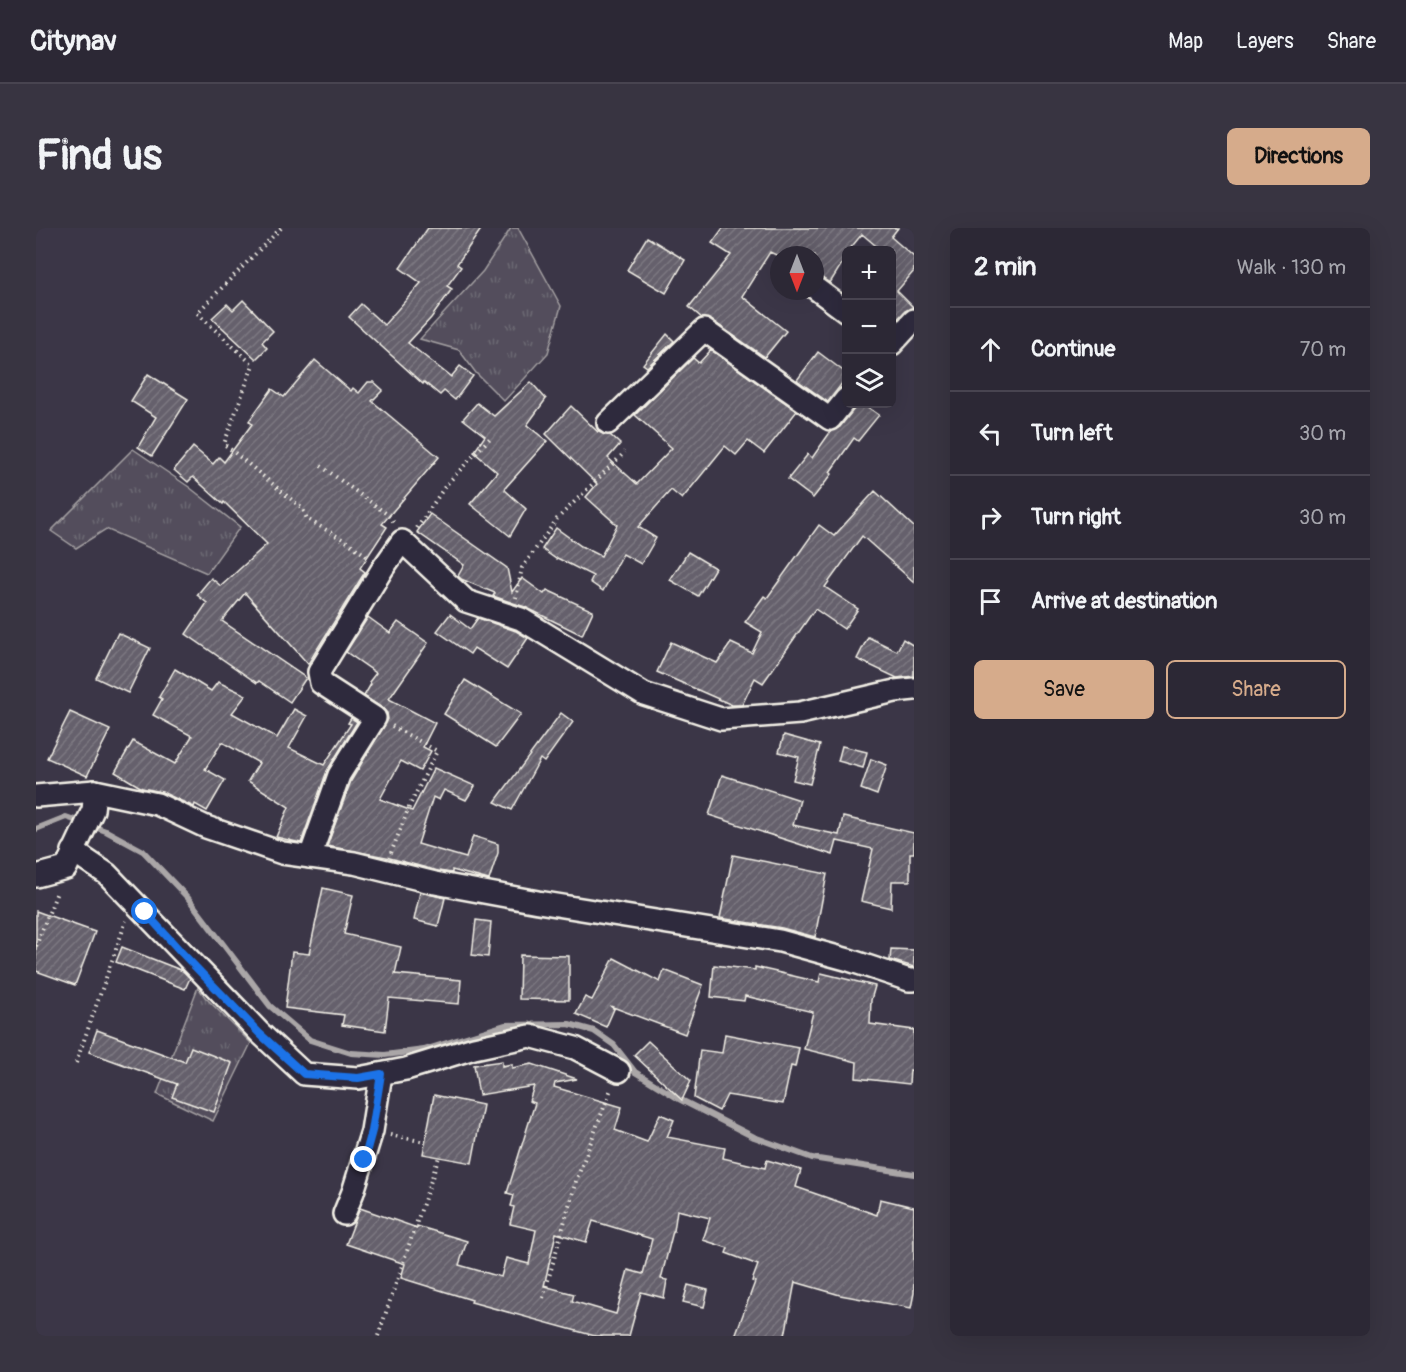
<!DOCTYPE html>
<html lang="en">
<head>
<meta charset="utf-8">
<style>
	:root { --surface:#2c2835; --page:#383441; --text:#f1f3f6; --muted:#a6a6ad; --line:#484450; --accent:#d6ab8b }
	body { margin:0; font-family:Pangolin,sans-serif; background:var(--page); color:var(--text) }
	.controls { position:absolute; right:18px; top:18px; display:grid; overflow:hidden; border-radius:9px; box-shadow:0 6px 24px #0002 }
	.controls button { width:54px; height:54px; display:grid; place-items:center; padding:0; border:0; border-bottom:2px solid var(--line); background:var(--surface); color:var(--text); font:30px sans-serif }
	.compass { position:absolute; left:734px; top:18px; width:54px; height:54px; border-radius:50%; background:var(--surface); box-shadow:0 6px 24px #0002; rotate:180deg }
	.stop { position:absolute; width:18px; height:18px; margin:-14px; border:4px solid #1a73e8; border-radius:50%; background:#fff }
	.stop.end { background:#1a73e8; border-color:#fff; box-shadow:0 2px 6px #0008 }
	.list { margin:0; padding:0; list-style:none }
	h2 { display:flex; justify-content:space-between; align-items:center; height:78px; margin:0; padding:0 24px; font-size:26px }
	h2 small { font-size:20px; font-weight:400; color:var(--muted) }
	.list li { display:grid; grid-template-columns:39px 1fr auto; gap:18px; align-items:center; box-sizing:border-box; height:84px; padding:0 24px; border-top:2px solid var(--line) }
	.list b { display:block; font-size:22px; white-space:nowrap }
	.list em { font-size:20px; font-style:normal; color:var(--muted) }
	.actions { display:flex; gap:12px; padding:18px 24px }
	.actions a { flex:1; padding:14px 0; border:2px solid var(--accent); border-radius:9px; text-align:center; font-size:21px; color:var(--accent) }
	.actions .main { background:var(--accent); color:#111 }
	.icon { flex:none; width:33px; height:33px; fill:none; stroke:currentColor; stroke-width:2; stroke-linecap:round; stroke-linejoin:round }
	.map { position:relative; flex:none; width:878px; height:1108px; overflow:hidden; border-radius:9px }
	header { display:flex; align-items:center; gap:36px; box-sizing:border-box; height:84px; padding:0 30px; background:var(--surface); border-bottom:2px solid var(--line) }
	header strong { font-size:28px }
	nav { display:flex; gap:33px; margin-inline-start:auto; font-size:21px }
	.intro { display:flex; align-items:center; justify-content:space-between; box-sizing:border-box; height:144px; padding:0 36px }
	h1 { margin:0; font-size:42px }
	.button { padding:15px 27px; border-radius:9px; background:var(--accent); color:#111; font-size:21px; font-weight:700 }
	main { display:flex; gap:36px; padding:0 36px }
	aside { flex:1; background:var(--surface); border-radius:9px; box-shadow:0 6px 24px #0002 }
	.map>svg:first-child { display:block }
	.grass { fill:url(#grass-tufts); stroke:#a4a0a2; stroke-width:1.5 }
	.lines { fill:none; stroke-linecap:round; stroke-linejoin:round }
	.stream { stroke:#aaa6a7; stroke-width:6 }
	.building { fill:url(#building-hatch); stroke:#f4f1e8; stroke-width:1.5; fill-rule:evenodd }
	.minor-casing { stroke:#f4f1e8; stroke-width:26 }
	.path { stroke:#f4f1e8; stroke-width:4; stroke-dasharray:1.5 4.5; stroke-linecap:butt }
	.minor { stroke:#2f2a3d; stroke-width:21 }
	.route { stroke:#1a73e8; stroke-width:8 }
</style>
</head>
<body>
<header>
<strong>Citynav</strong>
<nav><a>Map</a><a>Layers</a><a>Share</a></nav>
</header>
<div class="intro"><h1>Find us</h1><a class="button">Directions</a></div>
<main>
<div class="map">
<svg width="878" height="1108" viewBox="0 0 878 1108">
	<defs>
		<pattern id="grass-tufts" width="24" height="20" patternUnits="userSpaceOnUse" patternTransform="scale(1.5)"><rect width="24" height="20" fill="#534e5c"/><path d="M3 7l-1-3M5 7V3M7 7l1-3M15 17l-1-3M17 17v-4M19 17l1-3" fill="none" stroke="#6c6873"/></pattern>
		<pattern id="building-hatch" width="6" height="6" patternUnits="userSpaceOnUse" patternTransform="scale(1.5)"><rect width="6" height="6" fill="#65616c"/><path d="M-1 1l2-2M0 6l6-6M5 7l2-2" fill="none" stroke="#7c7881"/></pattern>
	</defs>
	<rect width="100%" height="100%" fill="#3b3647"/>
	<filter id="ink" filterUnits="userSpaceOnUse"><feTurbulence type="fractalNoise" baseFrequency=".0167" numOctaves="2"/><feDisplacementMap in="SourceGraphic" scale="12" xChannelSelector="R" yChannelSelector="G"/><feConvolveMatrix kernelMatrix="1 2 1 2 8 2 1 2 1" color-interpolation-filters="sRGB"/></filter>
	<g filter="url(#ink)">
		<!-- grass -->
		<g class="grass">
			<path d="M475 0H482L525 78 512 125 468 173 440 145 423 122 384 111 447 43Z"/>
			<path d="M97 221 153 259 204 299 171 345 70 301 40 320 15 303Z"/>
			<path d="M162 759 169 769 215 815 177 893 121 866Z"/>
		</g>
		<g class="lines">
			<!-- stream -->
			<path class="stream" d="M0 601 30 589 70 603 107 623 152 670 234 778 274 812 315 825 349 827 388 822 469 797 533 796 558 803 578 817 599 844 643 871 718 909 776 930 878 946"/>
		</g>
		<!-- building -->
		<g class="building">
			<path d="M392 0H446L421 36 425 39 411 58 416 61 395 90 372 115 415 149 424 138 437 148 419 172 408 163 404 167 388 154 387 156 313 89 325 76 348 97 385 55 364 40Z"/>
			<path d="M687 0H862L855 9 878 29V43L861 63 878 80 869 83 855 98V22H845L826 6 813 22H810V29L794 55 779 47V27H740L734 24 706 68 750 103 729 129 675 92 666 90 653 79 695 27 676 15Z"/>
			<path d="M611 9 649 32 630 65 591 42Z"/>
			<path d="M207 72 237 103 226 114 231 120 220 131 176 90 191 76 197 82Z"/>
			<path d="M631 106 638 113 611 139 607 136Z"/>
			<path d="M675 122 761 183 728 225 712 213 700 227 689 218 646 271 635 262 602 299 620 310 605 336 587 326 567 363 554 354 557 348 521 330 520 331 506 321 520 300 545 318 565 328 581 297 550 269 561 256 510 206 535 178 562 204 574 207 584 216 572 230 601 256 636 220 599 187 657 130 663 135Z"/>
			<path d="M782 124 810 145V150L792 174 761 152Z"/>
			<path d="M279 132 315 163 317 160 323 165 332 154H338L347 162 336 173 403 229 346 296 351 299 324 340 329 344 272 436 209 365 186 393 270 450 254 474 223 453 221 455 150 406 171 375 161 367 175 350 185 358 231 316 188 274 187 276 157 249 152 254 138 242 157 219 177 236 183 229 188 234 216 196 213 193 236 161 248 169Z"/>
			<path d="M112 146 152 171 116 228 102 219 120 189 95 173Z"/>
			<path d="M495 154 510 171 491 197 511 213 470 259 469 262 490 281 474 308 434 276 461 244 438 224 449 208 427 191 441 175 458 188Z"/>
			<path d="M822 176H827L843 187 822 213 818 210 794 244 796 246 777 270 752 251 772 226 776 230 795 203 804 199Z"/>
			<path d="M839 263 878 299V354L826 308 789 359 822 381 808 401 779 381 727 455 719 450 706 477H696L621 444 635 414 681 435 695 415 716 425 726 404 709 394 728 368 731 370 783 297 798 308Z"/>
			<path d="M394 286 471 340 476 364 486 350 508 366 511 362 557 383 546 407 489 379 457 368 459 365 425 351 422 348 428 337 381 304Z"/>
			<path d="M652 324 679 340 662 368 634 352Z"/>
			<path d="M414 386 434 401 442 390 480 403 492 410 471 441 438 420 434 426 401 403Z"/>
			<path d="M332 389 354 405 362 394 392 415 353 471 399 495 387 519 395 523 384 543 365 533 344 571 376 583 398 540 439 558 430 572 408 562 403 572 397 569 382 616 430 630 437 608 462 616V625L453 652 416 642V645L402 643 350 629 291 618 315 553 352 491 351 485 346 480 328 468 335 456 333 454 340 445 310 424Z"/>
			<path d="M82 405 114 420 92 465 60 450Z"/>
			<path d="M832 409 861 423 867 411 878 418V448L861 450 821 431Z"/>
			<path d="M139 441 175 463 182 454 210 467 196 485 241 510 258 481 271 488 253 520 288 537 315 496 312 495 315 490 321 494 291 543 265 615 240 609 253 579 212 553 223 535 186 514 169 541 189 552 171 583 159 576 158 579 126 564 106 560 79 544 97 513 139 536 156 508 117 487 126 471 123 469Z"/>
			<path d="M429 452 485 486 460 519 408 486Z"/>
			<path d="M34 484 74 502 51 548 11 530Z"/>
			<path d="M525 485 537 494 508 534 504 531 476 582 459 574Z"/>
			<path d="M748 507 784 517 774 556 757 552 763 529 743 524Z"/>
			<path d="M806 518 831 524 827 540 802 533Z"/>
			<path d="M835 531 851 537 841 567 825 561Z"/>
			<path d="M686 547 764 572 757 597 803 607 807 589 878 605V625H874V653H856L855 680 825 673 837 621 801 613 797 627 673 587Z"/>
			<path d="M697 627 791 646 779 709 746 700 684 690Z"/>
			<path d="M287 660 317 667 308 706 365 719 359 746 425 752 423 776 353 770 349 803 306 797 308 787 249 780 256 724 273 726Z"/>
			<path d="M384 664 409 670 402 698 378 692Z"/>
			<path d="M0 683 59 704 39 757 0 743Z"/>
			<path d="M440 692 455 694 452 729 436 727Z"/>
			<path d="M86 719 147 743 154 750 149 761 80 734Z"/>
			<path d="M855 721 878 722V739L854 732Z"/>
			<path d="M484 727 533 728V772L483 771Z"/>
			<path d="M578 730 624 754 628 742 667 757 649 806 574 778 578 781 570 799 540 786 549 769 556 772Z"/>
			<path d="M678 737 719 742V739L783 754 785 745 839 758 835 772 834 796 878 802V843L874 842 873 856 820 850 821 834 768 821 777 784 709 768 708 773 675 769Z"/>
			<path d="M61 802 149 834 155 819 196 835 178 884 136 869 141 856 53 824Z"/>
			<path d="M689 806 763 820 759 839 755 838 747 876 691 867 683 883 658 870 664 822 686 825Z"/>
			<path d="M612 813 655 853 646 872 598 827Z"/>
			<path d="M466 833V838L476 836V840L496 836 541 851 519 855 518 859 586 879 579 902 611 914 624 886 638 892 631 909 689 920 687 930 729 940 731 932 765 942 760 959 841 987 844 971 878 979V1065L875 1080 804 1067 759 1054 749 1108H699L719 1054 716 1053 722 1037 690 1025 692 1020 667 1012 674 990 641 982 638 1003H637L625 1051 631 1052 628 1070 605 1064 593 1108H559L435 1074 436 1072 365 1050 369 1036 310 1016 324 980 381 1000V998L431 1013 423 1037 465 1049 470 1030 493 1036 500 1002 474 996 478 979 475 978 478 967 471 965 499 875 493 873 498 858 443 867 438 837ZM557 993 616 1011 607 1046 592 1042 580 1086 536 1073 538 1066 508 1058 520 1005 550 1014Z"/>
			<path d="M398 867 447 877 436 935 387 926Z"/>
			<path d="M652 1057 672 1062 668 1079 647 1074Z"/>
		</g>
		<g class="lines">
			<defs>
				<g id="minor">
					<path d="M779 60 810 83"/>
					<path d="M856 116 878 92"/>
					<path d="M572 195 668 102 794 191 810 171"/>
					<path d="M0 568 59 563 121 576 170 599 246 625 318 635 399 655 502 674 744 713 813 732 873 752H878"/>
					<path d="M37 623 71 646 224 805 268 846 322 850 370 841 438 820 494 808 539 820 583 843"/>
					<path d="M274 629 303 547 339 490 285 455 283 444 347 340 366 313 430 373 485 391 608 466 685 491 764 485 859 463 878 461"/>
					<path d="M0 648 30 640 57 582 59 563"/>
					<path d="M308 986 317 964 336 903 345 846"/>
				</g>
			</defs>
			<!-- minor casing -->
			<use href="#minor" class="minor-casing"/>
			<!-- path -->
			<g class="path">
				<path d="M245 0 161 85 217 137 188 216 267 281 271 291 313 315 332 329"/>
				<path d="M285 238 355 289 359 297"/>
				<path d="M381 300 410 257 455 209"/>
				<path d="M480 370 486 340 521 291 589 224"/>
				<path d="M355 625 374 577 401 523 356 498"/>
				<path d="M0 718 21 664"/>
				<path d="M40 835 90 693"/>
				<path d="M354 907 389 914"/>
				<path d="M507 1070 540 953 575 861"/>
				<path d="M342 1108 403 929"/>
			</g>
			<!-- minor -->
			<use href="#minor" class="minor"/>
		</g>
	</g>
	<g class="lines" filter="url(#ink)">
		<!-- route -->
		<path class="route" d="M109 684 146 725 224 806 268 846 322 850 345 846 336 903 328 932"/>
	</g>
</svg>
<div class="controls">
<button>+</button>
<button>−</button>
<button><svg class="icon" aria-label="layers" viewBox="0 0 24 24"><path d="M12 4l9 5-9 5-9-5zM3 14l9 5 9-5"/></svg></button>
</div>
<svg class="compass" viewBox="-18 -18 36 36"><path d="M0-13l5 13h-10z" fill="#e53935"/><path d="M0 13l5-13h-10z" fill="#a6a6ad"/></svg>
<div class="stop" style="left:109px;top:684px"></div>
<div class="stop end" style="left:328px;top:932px"></div>
</div>
<aside>
<h2>2 min<small>Walk · 130 m</small></h2>
<ul class="list">
<li><svg class="icon" aria-label="ahead" viewBox="0 0 24 24"><path d="M12 20V5M6 11l6-6 6 6"/></svg><div><b>Continue</b></div><em>70 m</em></li>
<li><svg class="icon" aria-label="left" viewBox="0 0 24 24"><path d="M17 20v-9H6M10 6l-5 5 5 5"/></svg><div><b>Turn left</b></div><em>30 m</em></li>
<li><svg class="icon" aria-label="right" viewBox="0 0 24 24"><path d="M7 20v-9h11M14 6l5 5-5 5"/></svg><div><b>Turn right</b></div><em>30 m</em></li>
<li><svg class="icon" aria-label="arrive" viewBox="0 0 24 24"><path d="M6 21V4h12l-3 4 3 4H6"/></svg><div><b>Arrive at destination</b></div></li>
</ul>
<div class="actions"><a class="main">Save</a><a>Share</a></div>
</aside>
</main>
</body>
</html>
